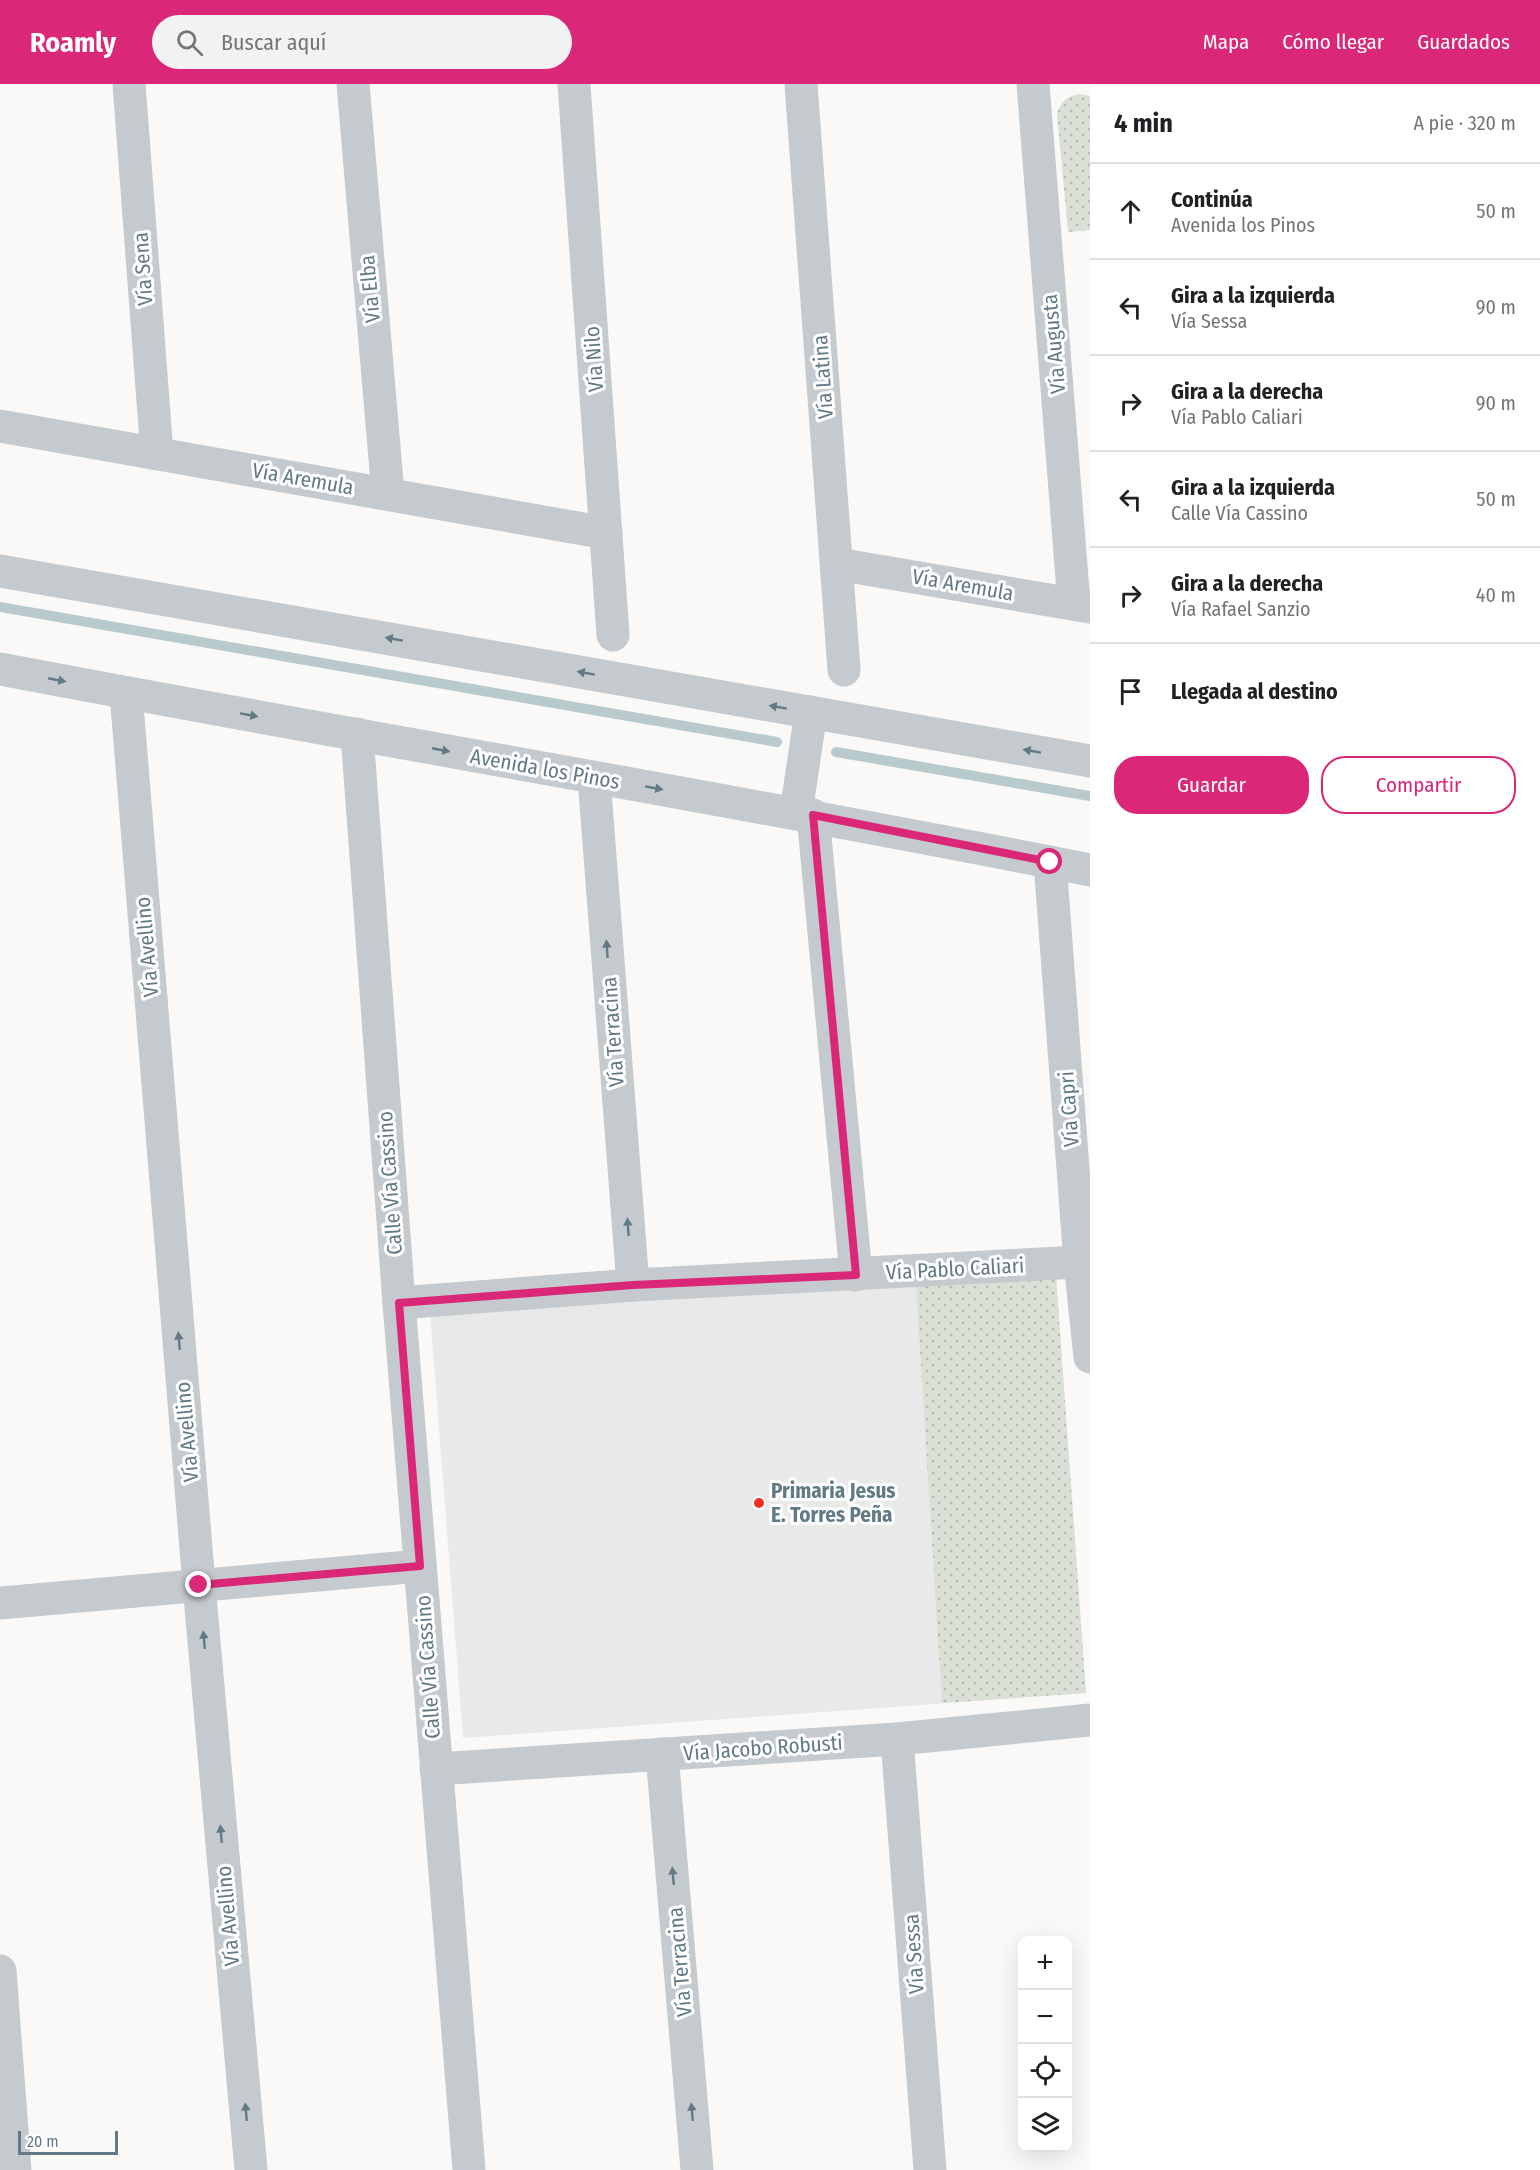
<!DOCTYPE html>
<html lang="es">
<head>
<meta charset="utf-8">
<style>
	:root { --surface:#fff; --page:#f2f2f2; --text:#202124; --muted:#757577; --line:#e0e0e0; --accent:#db2777 }
	body { margin:0; font-family:"Fira Sans Condensed",sans-serif; background:var(--page); color:var(--text) }
	.controls { position:absolute; right:18px; bottom:18px; display:grid; overflow:hidden; border-radius:12px; box-shadow:0 6px 24px #0002 }
	.controls button { width:54px; height:54px; display:grid; place-items:center; padding:0; border:0; border-bottom:2px solid var(--line); background:var(--surface); color:var(--text); font:30px sans-serif }
	.scale { position:absolute; left:18px; bottom:15px; width:100px; box-sizing:border-box; padding-left:6px; border:3px solid #627a85; border-top:0; font-size:16px; line-height:21px; white-space:nowrap; color:#627a85; -webkit-text-stroke:4px #fff; paint-order:stroke }
	.stop { position:absolute; width:18px; height:18px; margin:-14px; border:4px solid #db2777; border-radius:50%; background:#fff }
	.stop.end { background:#db2777; border-color:#fff; box-shadow:0 2px 6px #0008 }
	.list { margin:0; padding:0; list-style:none }
	h2 { display:flex; justify-content:space-between; align-items:center; height:78px; margin:0; padding:0 24px; font-size:26px }
	h2 small { font-size:20px; font-weight:400; color:var(--muted) }
	.list li { display:grid; grid-template-columns:39px 1fr auto; gap:18px; align-items:center; box-sizing:border-box; height:96px; padding:0 24px; border-top:2px solid var(--line) }
	.list b { display:block; font-size:22px; white-space:nowrap }
	.list p { margin:0; font-size:20px; white-space:nowrap; color:var(--muted) }
	.list em { font-size:20px; font-style:normal; color:var(--muted) }
	.actions { display:flex; gap:12px; padding:18px 24px }
	.actions a { flex:1; padding:14px 0; border:2px solid var(--accent); border-radius:24px; text-align:center; font-size:21px; color:var(--accent) }
	.actions .main { background:var(--accent); color:#fff }
	.icon { flex:none; width:33px; height:33px; fill:none; stroke:currentColor; stroke-width:2; stroke-linecap:round; stroke-linejoin:round }
	.map { position:relative; flex:none; width:1090px; height:2086px; overflow:hidden }
	header { display:flex; align-items:center; gap:36px; box-sizing:border-box; height:84px; padding:0 30px; background:var(--accent); color:#fff }
	header strong { font-size:28px }
	nav { display:flex; gap:33px; margin-inline-start:auto; font-size:21px }
	.search { width:420px; height:54px; background:var(--page); display:flex; align-items:center; gap:15px; box-sizing:border-box; padding:0 21px; border-radius:33px; color:var(--muted); font-size:22px }
	main { display:flex }
	aside { flex:1; background:var(--surface) }
	.map>svg:first-child { display:block }
	.built { fill:#e8e9e8 }
	.park { fill:url(#park-dots) }
	.lines { fill:none; stroke-linecap:round; stroke-linejoin:round }
	.stream { stroke:#b9cacc; stroke-width:10 }
	.minor { stroke:#c4cacd; stroke-width:33 }
	.oneway { fill:#627a85 }
	.route { stroke:#db2777; stroke-width:8 }
	.poi-dot { fill:#f2301f; stroke:#fff; stroke-width:2 }
	.labels { text-anchor:middle; stroke-width:6; stroke-linejoin:round; paint-order:stroke }
	.street-label { font-size:21px; fill:#627a85; stroke:#fff }
	.poi-label { font-size:21px; font-weight:bold; fill:#627a85; stroke:#fff; text-anchor:start }
</style>
</head>
<body>
<header>
<strong>Roamly</strong>
<div class="search"><svg class="icon" aria-label="search" viewBox="0 0 24 24"><circle cx="10" cy="10" r="6"/><path d="M15 15l6 6"/></svg>Buscar aquí</div>
<nav><a>Mapa</a><a>Cómo llegar</a><a>Guardados</a></nav>
</header>
<main>
<div class="map">
<svg width="1090" height="2086" viewBox="0 0 1090 2086">
	<defs>
		<pattern id="park-dots" width="8" height="8" patternUnits="userSpaceOnUse" patternTransform="scale(1.5)"><rect width="8" height="8" fill="#dbe0d6"/><path d="M2 2h.1M6 6h.1" fill="none" stroke="#b5bbb3" stroke-width="1.8" stroke-linecap="round"/></pattern>
	</defs>
	<rect width="100%" height="100%" fill="#faf9f7"/>
	<!-- built -->
	<path class="built" d="M1056 1193 1086 1609 463 1654 430 1228Z"/>
	<!-- park -->
	<g class="park">
		<path d="M1080 10 1090 12V146L1068 148 1057 30C1061 17 1067 12 1080 10Z"/>
		<path d="M1056 1193 1086 1609 942 1619 916 1201Z"/>
	</g>
	<g class="lines">
		<!-- stream -->
		<g class="stream">
			<path d="M0 523 777 658"/>
			<path d="M836 668 1090 712"/>
		</g>
		<!-- minor -->
		<g class="minor">
			<path d="M129 0 157 370"/>
			<path d="M353 0 388 410"/>
			<path d="M574 0 613 551"/>
			<path d="M801 0 844 586"/>
			<path d="M1033 0 1074 520"/>
			<path d="M0 342 606 449"/>
			<path d="M837 480 1090 523"/>
			<path d="M0 487 1090 677"/>
			<path d="M0 585C363 654 728 714 1090 786"/>
			<path d="M126 609 199 1501 251 2086"/>
			<path d="M357 650 399 1219 469 2086"/>
			<path d="M594 694 633 1201"/>
			<path d="M796 729 811 628"/>
			<path d="M813 731 856 1191"/>
			<path d="M1050 778 1080 1178 1090 1273"/>
			<path d="M399 1219 633 1201 1080 1178"/>
			<path d="M0 1519 420 1482"/>
			<path d="M897 1655 930 2086"/>
			<path d="M662 1670 697 2086"/>
			<path d="M436 1685 897 1655 1090 1636"/>
			<path d="M0 1887 15 2086"/>
		</g>
	</g>
	<!-- one-way arrows -->
	<defs><path id="oneway-solid" d="M-6-.8H1V-3.2L6.5 0L1 3.2V.8H-6Z" transform="scale(1.5)"/></defs>
	<g class="oneway">
		<use href="#oneway-solid" transform="translate(394 555) rotate(-170)"/>
		<use href="#oneway-solid" transform="translate(586 589) rotate(-170)"/>
		<use href="#oneway-solid" transform="translate(57 596) rotate(11)"/>
		<use href="#oneway-solid" transform="translate(778 623) rotate(-170)"/>
		<use href="#oneway-solid" transform="translate(249 631) rotate(10)"/>
		<use href="#oneway-solid" transform="translate(441 666) rotate(11)"/>
		<use href="#oneway-solid" transform="translate(1032 667) rotate(-170)"/>
		<use href="#oneway-solid" transform="translate(654 704) rotate(10)"/>
		<use href="#oneway-solid" transform="translate(607 865) rotate(-94)"/>
		<use href="#oneway-solid" transform="translate(628 1143) rotate(-94)"/>
		<use href="#oneway-solid" transform="translate(179 1257) rotate(-95)"/>
		<use href="#oneway-solid" transform="translate(204 1556) rotate(-95)"/>
		<use href="#oneway-solid" transform="translate(221 1750) rotate(-95)"/>
		<use href="#oneway-solid" transform="translate(673 1792) rotate(-95)"/>
		<use href="#oneway-solid" transform="translate(246 2028) rotate(-95)"/>
		<use href="#oneway-solid" transform="translate(692 2028) rotate(-95)"/>
	</g>
	<g class="lines">
		<!-- route -->
		<path class="route" d="M199 1501 420 1482 399 1219 633 1201 856 1191 813 731 1050 778"/>
	</g>
	<!-- markers -->
	<circle class="poi-dot" cx="759" cy="1419" r="6"/>
	<g class="labels">
		<!-- street labels -->
		<g class="street-label">
			<text transform="translate(143 185) rotate(-94)" y="7">Vía Sena</text>
			<text transform="translate(370 205) rotate(-95)" y="7">Vía Elba</text>
			<text transform="translate(1054 260) rotate(-95)" y="7">Vía Augusta</text>
			<text transform="translate(594 275) rotate(-94)" y="7">Vía Nilo</text>
			<text transform="translate(823 293) rotate(-94)" y="7">Vía Latina</text>
			<text transform="translate(303 395) rotate(10)" y="7">Vía Aremula</text>
			<text transform="translate(963 501) rotate(10)" y="7">Vía Aremula</text>
			<text transform="translate(545 685) rotate(10)" y="7">Avenida los Pinos</text>
			<text transform="translate(147 863) rotate(-95)" y="7">Vía Avellino</text>
			<text transform="translate(613 948) rotate(-94)" y="7">Vía Terracina</text>
			<text transform="translate(1069 1025) rotate(-94)" y="7">Vía Capri</text>
			<text transform="translate(390 1099) rotate(-94)" y="7">Calle Vía Cassino</text>
			<text transform="translate(955 1185) rotate(-3)" y="7">Vía Pablo Caliari</text>
			<text transform="translate(187 1348) rotate(-95)" y="7">Vía Avellino</text>
			<text transform="translate(428 1583) rotate(-94)" y="7">Calle Vía Cassino</text>
			<text transform="translate(763 1664) rotate(-4)" y="7">Vía Jacobo Robusti</text>
			<text transform="translate(228 1832) rotate(-95)" y="7">Vía Avellino</text>
			<text transform="translate(914 1870) rotate(-94)" y="7">Vía Sessa</text>
			<text transform="translate(680 1878) rotate(-95)" y="7">Vía Terracina</text>
		</g>
		<!-- poi labels -->
		<g class="poi-label">
			<text x="771" y="1414">Primaria Jesus<tspan x="771" dy="24">E. Torres Peña</tspan></text>
		</g>
	</g>
</svg>
<div class="controls">
<button>+</button>
<button>−</button>
<button><svg class="icon" aria-label="locate" viewBox="0 0 24 24"><circle cx="12" cy="12" r="6"/><path d="M12 2v4M12 18v4M2 12h4M18 12h4"/></svg></button>
<button><svg class="icon" aria-label="layers" viewBox="0 0 24 24"><path d="M12 4l9 5-9 5-9-5zM3 14l9 5 9-5"/></svg></button>
</div>
<div class="scale">20 m</div>
<div class="stop" style="left:1050px;top:778px"></div>
<div class="stop end" style="left:199px;top:1501px"></div>
</div>
<aside>
<h2>4 min<small>A pie · 320 m</small></h2>
<ul class="list">
<li><svg class="icon" aria-label="ahead" viewBox="0 0 24 24"><path d="M12 20V5M6 11l6-6 6 6"/></svg><div><b>Continúa</b><p>Avenida los Pinos</p></div><em>50 m</em></li>
<li><svg class="icon" aria-label="left" viewBox="0 0 24 24"><path d="M17 20v-9H6M10 6l-5 5 5 5"/></svg><div><b>Gira a la izquierda</b><p>Vía Sessa</p></div><em>90 m</em></li>
<li><svg class="icon" aria-label="right" viewBox="0 0 24 24"><path d="M7 20v-9h11M14 6l5 5-5 5"/></svg><div><b>Gira a la derecha</b><p>Vía Pablo Caliari</p></div><em>90 m</em></li>
<li><svg class="icon" aria-label="left" viewBox="0 0 24 24"><path d="M17 20v-9H6M10 6l-5 5 5 5"/></svg><div><b>Gira a la izquierda</b><p>Calle Vía Cassino</p></div><em>50 m</em></li>
<li><svg class="icon" aria-label="right" viewBox="0 0 24 24"><path d="M7 20v-9h11M14 6l5 5-5 5"/></svg><div><b>Gira a la derecha</b><p>Vía Rafael Sanzio</p></div><em>40 m</em></li>
<li><svg class="icon" aria-label="arrive" viewBox="0 0 24 24"><path d="M6 21V4h12l-3 4 3 4H6"/></svg><div><b>Llegada al destino</b></div></li>
</ul>
<div class="actions"><a class="main">Guardar</a><a>Compartir</a></div>
</aside>
</main>
</body>
</html>
